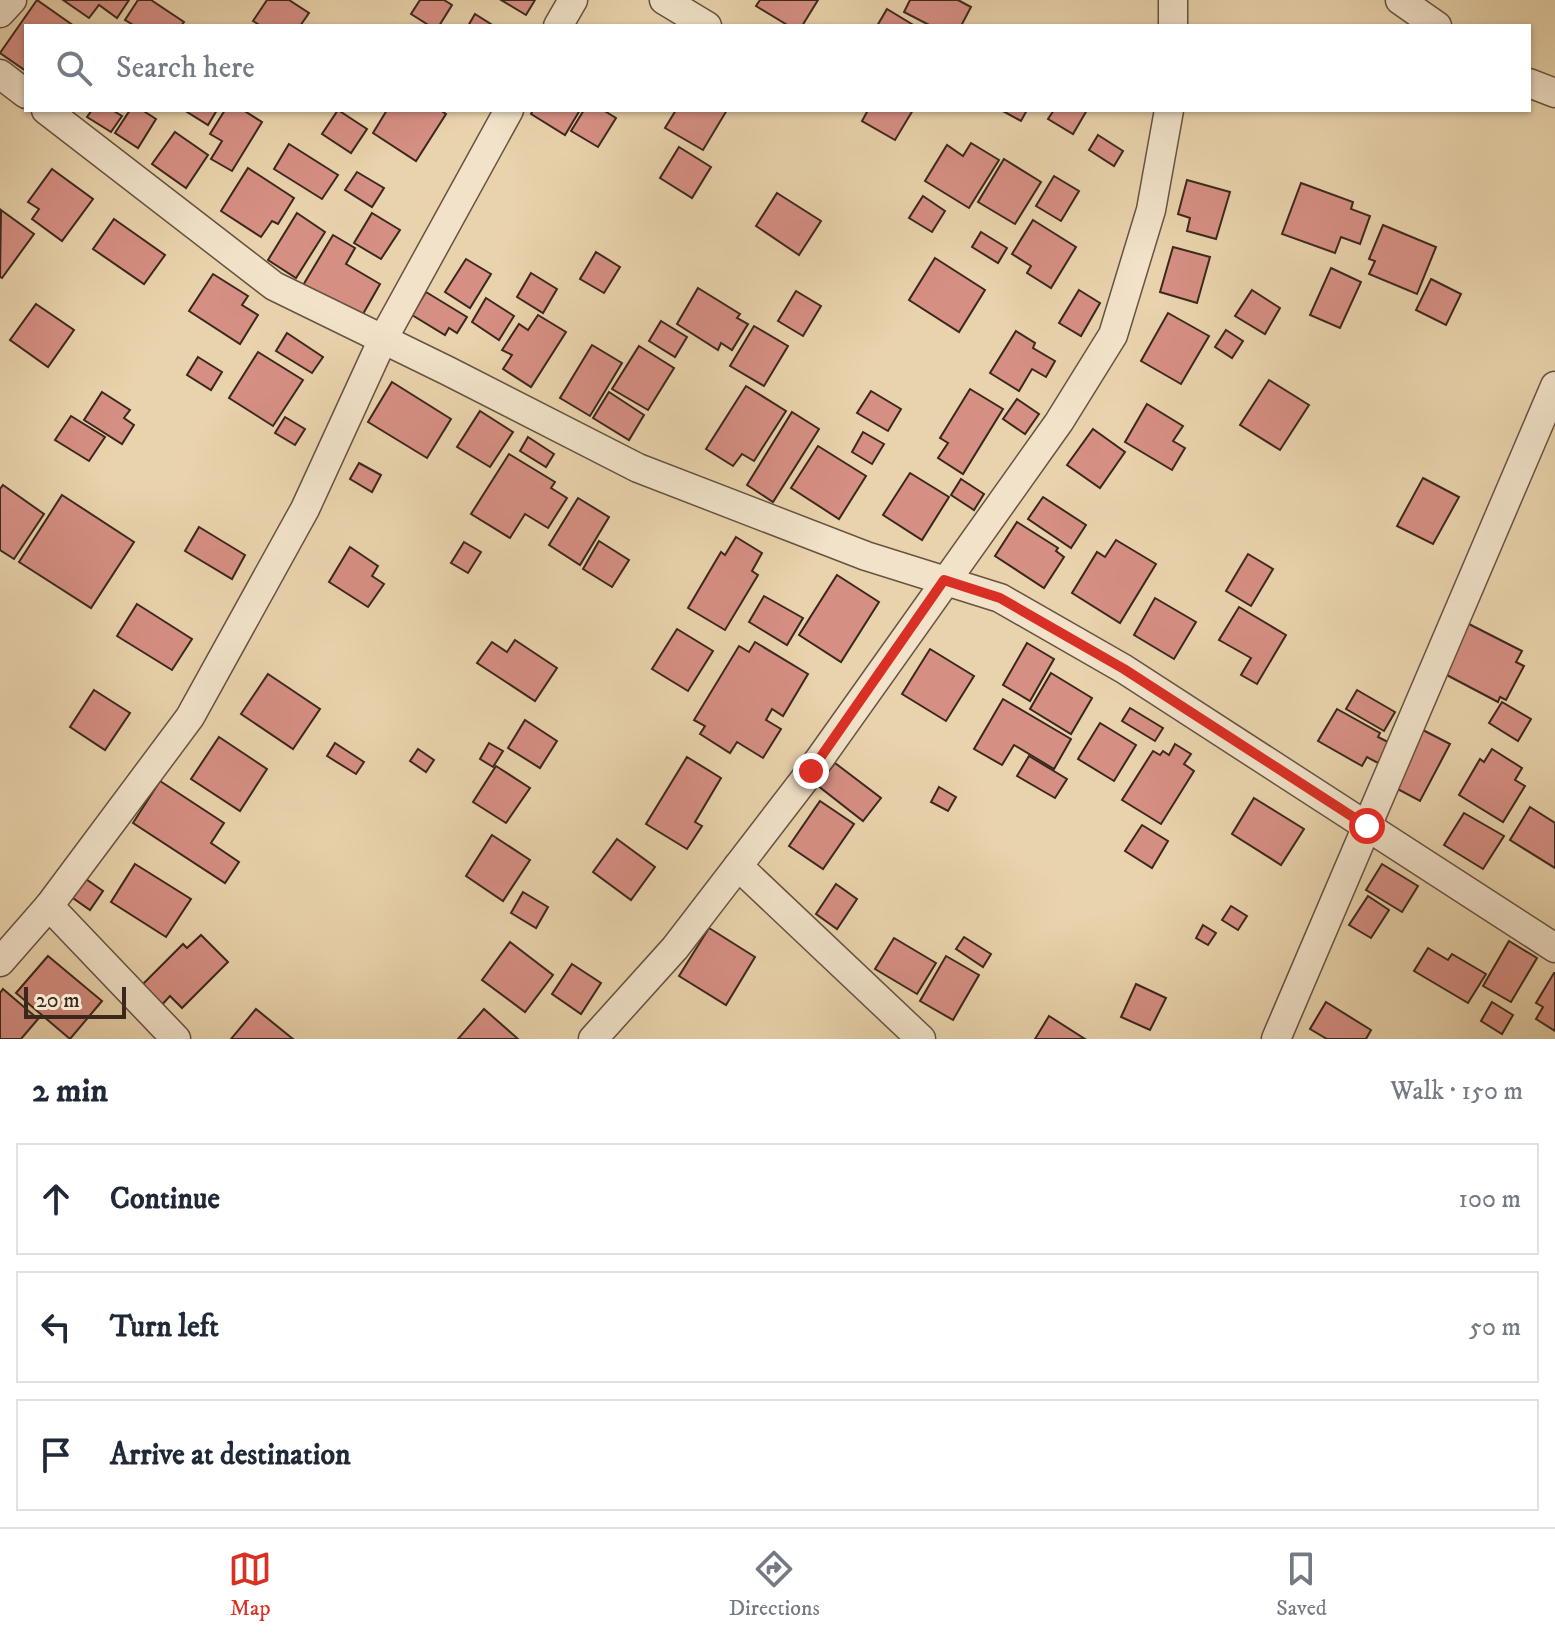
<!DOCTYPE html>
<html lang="en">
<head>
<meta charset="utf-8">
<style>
	:root { --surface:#fff; --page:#f6f6f7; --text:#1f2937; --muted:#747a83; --line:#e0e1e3; --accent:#d93025 }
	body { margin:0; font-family:"IM FELL DW Pica",serif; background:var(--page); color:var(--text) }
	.scale { position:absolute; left:24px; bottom:20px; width:102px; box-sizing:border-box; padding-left:8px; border:4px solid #3b281d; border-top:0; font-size:22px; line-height:28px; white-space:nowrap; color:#3b281d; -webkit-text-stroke:6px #f1e2c9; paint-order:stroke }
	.stop { position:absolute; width:24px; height:24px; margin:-18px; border:6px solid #d93025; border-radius:50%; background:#fff }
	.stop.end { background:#d93025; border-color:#fff; box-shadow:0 2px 8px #0008 }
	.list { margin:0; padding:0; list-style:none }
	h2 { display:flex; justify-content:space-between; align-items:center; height:104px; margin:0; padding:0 32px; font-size:34px }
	h2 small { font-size:26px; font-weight:400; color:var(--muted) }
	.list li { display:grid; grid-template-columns:52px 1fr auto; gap:24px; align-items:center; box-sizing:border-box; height:112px; margin:0 16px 16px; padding:0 16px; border:2px solid var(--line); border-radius:0px }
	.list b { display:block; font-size:30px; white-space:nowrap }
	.list em { font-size:26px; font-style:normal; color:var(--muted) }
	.icon { flex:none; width:44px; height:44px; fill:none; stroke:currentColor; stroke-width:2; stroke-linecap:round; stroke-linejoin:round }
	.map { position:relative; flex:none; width:1555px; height:1039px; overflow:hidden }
	.search { position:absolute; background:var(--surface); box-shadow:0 2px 6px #0004; left:24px; right:24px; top:24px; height:88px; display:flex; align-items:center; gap:20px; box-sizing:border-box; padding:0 28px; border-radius:0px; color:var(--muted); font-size:30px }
	.sheet { height:488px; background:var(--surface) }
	nav { display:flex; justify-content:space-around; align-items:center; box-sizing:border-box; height:112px; border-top:2px solid var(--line); background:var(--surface); font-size:22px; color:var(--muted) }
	nav a { display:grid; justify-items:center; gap:4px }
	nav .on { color:var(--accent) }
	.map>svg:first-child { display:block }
	.building { fill:#d68f83; stroke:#3b281d; stroke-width:2 }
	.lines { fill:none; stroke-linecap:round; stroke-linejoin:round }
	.street-casing { stroke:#665341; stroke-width:31 }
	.street { stroke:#f1e2c9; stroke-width:28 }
	.route { stroke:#d93025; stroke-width:10 }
</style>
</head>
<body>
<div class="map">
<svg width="1555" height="1039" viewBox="0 0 1555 1039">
	<rect width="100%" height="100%" fill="#e9d3ac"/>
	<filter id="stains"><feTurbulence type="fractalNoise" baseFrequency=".0025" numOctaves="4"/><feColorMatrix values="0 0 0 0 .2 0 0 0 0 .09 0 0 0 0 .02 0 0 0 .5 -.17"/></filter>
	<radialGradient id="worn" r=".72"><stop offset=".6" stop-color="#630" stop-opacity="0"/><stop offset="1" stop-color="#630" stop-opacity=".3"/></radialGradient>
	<!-- building -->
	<g class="building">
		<path d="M37 0 74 26H26V71L0 53Z"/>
		<path d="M63 0H129L117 18 99 5 89 18Z"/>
		<path d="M138 0H151L184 22 181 26H135L125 20Z"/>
		<path d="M267 0H289L309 13 300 26H261L253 21Z"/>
		<path d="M420 0H444L452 5 439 26H430L411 14Z"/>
		<path d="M501 0H535L526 15Z"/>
		<path d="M760 0H818L802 26H789L756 6Z"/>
		<path d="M910 0H958L971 7 961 26H931L904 12Z"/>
		<path d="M887 9 915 26H877Z"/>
		<path d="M475 14 494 26H468Z"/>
		<path d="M92 110H112L122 116 111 132 87 117Z"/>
		<path d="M130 110H142L156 119 138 148 115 133Z"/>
		<path d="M184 110H217L208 125Z"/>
		<path d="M225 110H243L262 122 232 171 211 159 222 141 210 134Z"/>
		<path d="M338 110 367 129 351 153 322 134Z"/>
		<path d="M387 110H440L446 114 416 161 373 133Z"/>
		<path d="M533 110H580L565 135 531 114Z"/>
		<path d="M584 110H603L616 118 598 147 571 131Z"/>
		<path d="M676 110H727L703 150 665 128Z"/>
		<path d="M868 110H913L895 140 862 121Z"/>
		<path d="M1001 110H1027L1021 121Z"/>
		<path d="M1054 110H1087L1073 134 1048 119Z"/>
		<path d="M175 132 208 155 186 188 152 164Z"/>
		<path d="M1098 135 1123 151 1114 166 1089 150Z"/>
		<path d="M971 143 999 160 969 208 925 181 947 145 963 156Z"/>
		<path d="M289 144 338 175 322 199 274 169Z"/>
		<path d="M679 147 711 167 692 198 660 178Z"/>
		<path d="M1004 159 1041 182 1015 224 978 202Z"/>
		<path d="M248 168 294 198 278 224 272 221 261 237 221 211Z"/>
		<path d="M52 169 93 199 62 241 32 219 39 209 28 202Z"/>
		<path d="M357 172 384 188 372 207 345 190Z"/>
		<path d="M1054 176 1079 191 1061 221 1036 206Z"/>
		<path d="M1187 180 1230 192 1216 239 1187 231 1190 218 1178 214Z"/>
		<path d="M1301 183 1353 202 1351 209 1370 216 1360 244 1341 237 1335 253 1282 234Z"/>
		<path d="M777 193 821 221 799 255 756 226Z"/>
		<path d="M923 196 945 211 932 232 909 218Z"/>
		<path d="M1 210 34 234 2 278 0 277Z"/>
		<path d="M297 213 325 232 296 278 268 260Z"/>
		<path d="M372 213 400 230 381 259 354 243Z"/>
		<path d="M114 219 165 255 144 284 93 249Z"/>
		<path d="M1033 220 1076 247 1051 288 1027 273 1031 266 1012 254Z"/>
		<path d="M1383 225 1436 247 1417 294 1369 274 1375 261 1369 259Z"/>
		<path d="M981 232 1007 248 998 263 972 247Z"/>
		<path d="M333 235 355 248 346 264 380 284 359 321 302 287Z"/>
		<path d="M1173 247 1210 257 1197 303 1160 292Z"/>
		<path d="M596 252 620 267 604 293 580 279Z"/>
		<path d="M935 258 985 290 959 332 909 300Z"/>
		<path d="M466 259 491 274 470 308 445 292Z"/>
		<path d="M1331 268 1361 282 1340 328 1310 315Z"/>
		<path d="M531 273 557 289 543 313 517 297Z"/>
		<path d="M213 274 248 296 242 305 258 315 240 344 189 311Z"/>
		<path d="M1431 279 1461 294 1446 325 1416 310Z"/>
		<path d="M698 288 740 314 737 318 748 324 732 350 721 343 718 350 677 324Z"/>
		<path d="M1079 290 1100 303 1081 336 1059 323Z"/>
		<path d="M1252 290 1280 308 1265 334 1235 316Z"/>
		<path d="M796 291 821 306 803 336 778 321Z"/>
		<path d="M426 292 467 317 457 333 449 328 445 335 412 315Z"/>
		<path d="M486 298 514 316 499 340 472 322Z"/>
		<path d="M36 304 74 330 48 367 10 340Z"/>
		<path d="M1168 313 1209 336 1181 384 1141 361Z"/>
		<path d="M538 315 566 332 531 387 503 369 512 355 502 350 519 324 528 330Z"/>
		<path d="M661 321 687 337 675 357 649 341Z"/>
		<path d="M754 326 788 346 764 386 730 366Z"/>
		<path d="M1226 330 1243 341 1232 358 1215 347Z"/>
		<path d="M1016 331 1035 343 1033 348 1055 361 1046 377 1032 369 1019 391 990 373Z"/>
		<path d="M287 333 323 357 312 373 276 351Z"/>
		<path d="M592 345 622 363 590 416 560 398Z"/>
		<path d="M639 346 674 368 648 410 612 389Z"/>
		<path d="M258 352 303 380 273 426 229 398Z"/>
		<path d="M198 357 222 372 211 390 187 375Z"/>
		<path d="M1269 380 1309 405 1280 450 1240 425Z"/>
		<path d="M392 382 451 419 427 458 368 422Z"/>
		<path d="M746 386 786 411 754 461 742 454 733 466 706 449Z"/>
		<path d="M970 389 1003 409 963 474 938 458 948 443 940 438Z"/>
		<path d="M871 391 901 409 888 431 857 413Z"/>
		<path d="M102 392 130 410 124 418 134 425 122 444 84 420Z"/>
		<path d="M609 392 644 415 629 440 593 418Z"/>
		<path d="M1017 399 1039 414 1025 434 1003 419Z"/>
		<path d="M1147 404 1183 426 1173 441 1185 448 1172 470 1125 442Z"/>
		<path d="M480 411 513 432 490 467 457 447Z"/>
		<path d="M792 412 819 429 773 502 747 485Z"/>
		<path d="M71 416 105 437 89 461 55 440Z"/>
		<path d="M285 417 305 429 295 445 275 433Z"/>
		<path d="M1093 429 1125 452 1100 488 1067 465Z"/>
		<path d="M863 432 884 444 872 464 852 452Z"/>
		<path d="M528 437 554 454 546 467 520 451Z"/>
		<path d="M818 446 866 476 839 519 791 488Z"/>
		<path d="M509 454 555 482 551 488 567 498 548 528 525 514 510 538 471 514Z"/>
		<path d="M359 463 381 475 372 492 350 479Z"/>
		<path d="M910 473 949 497 922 540 883 515Z"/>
		<path d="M1423 478 1459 497 1433 544 1397 526Z"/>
		<path d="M961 479 984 494 974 510 951 495Z"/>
		<path d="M3 485 44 514 14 559 0 550V489Z"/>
		<path d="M62 495 134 542 91 608 19 562Z"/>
		<path d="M1043 497 1086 525 1071 548 1028 519Z"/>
		<path d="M578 498 609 517 580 565 549 545Z"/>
		<path d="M1017 522 1058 548 1056 551 1064 557 1044 588 995 556Z"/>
		<path d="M199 527 245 555 232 579 185 551Z"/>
		<path d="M736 537 762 553 752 571 758 575 725 630 688 608 721 552 725 555Z"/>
		<path d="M1116 540 1156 564 1120 623 1072 593 1097 552 1105 557Z"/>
		<path d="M599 541 629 560 612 587 583 569Z"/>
		<path d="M464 542 481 552 468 573 451 563Z"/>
		<path d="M350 547 378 566 372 576 384 584 368 607 329 582Z"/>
		<path d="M1248 554 1273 569 1251 606 1226 591Z"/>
		<path d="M837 575 879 602 841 662 799 635Z"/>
		<path d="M764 596 803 618 787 645 749 622Z"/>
		<path d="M1155 598 1196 622 1174 659 1134 635Z"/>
		<path d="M137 604 192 639 172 670 117 636Z"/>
		<path d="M1239 607 1286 635 1257 684 1241 675 1251 658 1219 640Z"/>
		<path d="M1467 623 1522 651 1516 662 1524 666 1506 700 1500 697 1498 702 1441 672Z"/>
		<path d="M677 629 713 651 688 691 652 669Z"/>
		<path d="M515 640 557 668 535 701 477 663 492 642 507 652Z"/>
		<path d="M755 642 808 674 783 716 772 709 766 720 781 729 763 758 737 742 730 753 700 734 705 726 694 720 739 646 749 652Z"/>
		<path d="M1027 643 1054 659 1030 701 1003 685Z"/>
		<path d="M930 649 974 676 946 721 902 694Z"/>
		<path d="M1051 673 1092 698 1071 734 1030 709Z"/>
		<path d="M268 674 320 709 293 749 241 714Z"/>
		<path d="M94 690 130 713 105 750 70 727Z"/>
		<path d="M1357 690 1395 712 1384 731 1346 709Z"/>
		<path d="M1003 699 1071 739 1054 769 1014 745 1002 765 974 749Z"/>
		<path d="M1502 702 1531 719 1518 741 1489 723Z"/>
		<path d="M1130 708 1163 728 1155 741 1122 721Z"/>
		<path d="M1337 709 1380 733 1378 737 1390 743 1378 763 1367 757 1362 766 1318 741Z"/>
		<path d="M525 720 557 741 540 768 508 748Z"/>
		<path d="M1100 723 1136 745 1114 781 1078 759Z"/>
		<path d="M1421 729 1450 744 1420 801 1392 786Z"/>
		<path d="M219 737 267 769 240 811 191 779Z"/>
		<path d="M335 743 364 762 356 774 327 756Z"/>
		<path d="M489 743 503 751 493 767 480 759Z"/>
		<path d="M1175 744 1191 754 1184 764 1194 771 1161 824 1122 800 1153 751 1160 755 1163 751 1169 755Z"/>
		<path d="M418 749 434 760 426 772 410 761Z"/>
		<path d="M1492 749 1522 768 1515 780 1525 786 1503 822 1459 795 1480 759 1484 762Z"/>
		<path d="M1029 756 1067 779 1055 798 1017 776Z"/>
		<path d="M687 757 721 778 695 822 702 826 687 849 646 824Z"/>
		<path d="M835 763 881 798 863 821 817 785Z"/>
		<path d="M496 766 530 788 506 823 473 802Z"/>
		<path d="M160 781 224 823 211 843 239 862 225 883 133 823Z"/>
		<path d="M939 787 956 797 948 811 931 802Z"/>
		<path d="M1254 798 1304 829 1281 865 1232 834Z"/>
		<path d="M820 801 854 824 823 869 789 846Z"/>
		<path d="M1530 807 1555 823V868L1510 840Z"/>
		<path d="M1464 813 1504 836 1483 869 1444 845Z"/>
		<path d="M1142 825 1168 841 1152 868 1125 851Z"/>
		<path d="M492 835 530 860 503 901 466 876Z"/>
		<path d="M617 839 655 867 631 900 593 872Z"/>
		<path d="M135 864 191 899 166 937 111 902Z"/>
		<path d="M1382 864 1418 886 1402 912 1366 890Z"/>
		<path d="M83 877 103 891 90 910 70 896Z"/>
		<path d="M836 884 857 899 837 929 816 914Z"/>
		<path d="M523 892 548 907 536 928 511 913Z"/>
		<path d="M1368 896 1389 910 1371 938 1349 925Z"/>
		<path d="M1231 906 1247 916 1238 930 1222 920Z"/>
		<path d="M1203 925 1216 933 1208 945 1196 938Z"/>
		<path d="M709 928 755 957 726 1005 679 976Z"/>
		<path d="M201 935 228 962 182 1008 170 996 159 1008 139 988 183 944 187 948Z"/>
		<path d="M964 937 991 954 983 967 956 949Z"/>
		<path d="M894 938 936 963 917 994 875 969Z"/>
		<path d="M1509 941 1537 958 1511 1002 1483 986Z"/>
		<path d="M510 942 553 975 525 1012 482 980Z"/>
		<path d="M1428 948 1448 960 1452 954 1486 974 1468 1003 1414 971Z"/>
		<path d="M48 956 102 1001 70 1039 16 993Z"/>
		<path d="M946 956 979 975 953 1020 920 1001Z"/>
		<path d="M572 964 601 983 581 1014 552 994Z"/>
		<path d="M1554 973H1555V1031L1536 1019 1543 1007 1536 1003Z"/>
		<path d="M1136 984 1166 998 1150 1030 1121 1017Z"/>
		<path d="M3 989 38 1019 21 1039H0V993Z"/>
		<path d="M1326 1002 1371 1030 1366 1039H1327L1310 1029Z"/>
		<path d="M1492 1002 1513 1015 1502 1034 1481 1021Z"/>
		<path d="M256 1009 293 1039H231Z"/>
		<path d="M484 1009 518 1039H458Z"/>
		<path d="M1049 1016 1085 1039H1035Z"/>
	</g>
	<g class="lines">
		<defs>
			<g id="street">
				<path d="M664 0 707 26"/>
				<path d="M1173 0V26"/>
				<path d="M1400 0 1437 26"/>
				<path d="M0 13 12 0"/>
				<path d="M558 26 573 0"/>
				<path d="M0 74 26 94"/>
				<path d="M1529 83 1555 93"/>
				<path d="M46 110 274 286 448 371 638 468 866 556 1000 598 1124 669 1555 948"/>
				<path d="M738 866 921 1039"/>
				<path d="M49 906 176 1039"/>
				<path d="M0 962 49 906 190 717 305 509 383 339 509 110"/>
				<path d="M593 1039 675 948 811 771 1059 422 1113 335 1151 210 1169 110"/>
				<path d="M1276 1039 1555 386"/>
			</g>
		</defs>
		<!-- street casing -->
		<use href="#street" class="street-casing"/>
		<!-- street -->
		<use href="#street" class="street"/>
	</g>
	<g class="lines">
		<!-- route -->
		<path class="route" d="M811 771 944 580 1000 598 1124 669 1367 826"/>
	</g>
	<rect width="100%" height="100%" filter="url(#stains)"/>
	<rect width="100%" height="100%" fill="url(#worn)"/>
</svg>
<div class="scale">20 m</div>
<div class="stop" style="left:1367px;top:826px"></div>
<div class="stop end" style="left:811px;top:771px"></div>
<div class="search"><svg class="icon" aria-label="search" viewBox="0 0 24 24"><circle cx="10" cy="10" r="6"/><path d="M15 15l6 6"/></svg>Search here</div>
</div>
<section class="sheet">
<h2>2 min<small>Walk · 150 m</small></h2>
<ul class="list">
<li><svg class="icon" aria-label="ahead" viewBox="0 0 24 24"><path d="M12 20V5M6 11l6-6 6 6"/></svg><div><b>Continue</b></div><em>100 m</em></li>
<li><svg class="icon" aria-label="left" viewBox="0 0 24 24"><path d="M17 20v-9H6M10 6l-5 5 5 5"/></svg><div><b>Turn left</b></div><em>50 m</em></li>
<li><svg class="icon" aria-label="arrive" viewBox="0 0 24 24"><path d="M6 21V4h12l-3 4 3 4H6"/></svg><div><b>Arrive at destination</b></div></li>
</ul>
</section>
<nav>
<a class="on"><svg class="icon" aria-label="map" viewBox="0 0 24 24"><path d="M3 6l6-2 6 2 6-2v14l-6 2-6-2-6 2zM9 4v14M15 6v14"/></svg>Map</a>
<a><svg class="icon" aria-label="directions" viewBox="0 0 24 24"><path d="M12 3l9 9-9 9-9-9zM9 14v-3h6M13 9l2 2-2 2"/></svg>Directions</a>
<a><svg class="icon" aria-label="saved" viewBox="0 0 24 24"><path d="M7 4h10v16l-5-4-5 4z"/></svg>Saved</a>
</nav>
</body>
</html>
